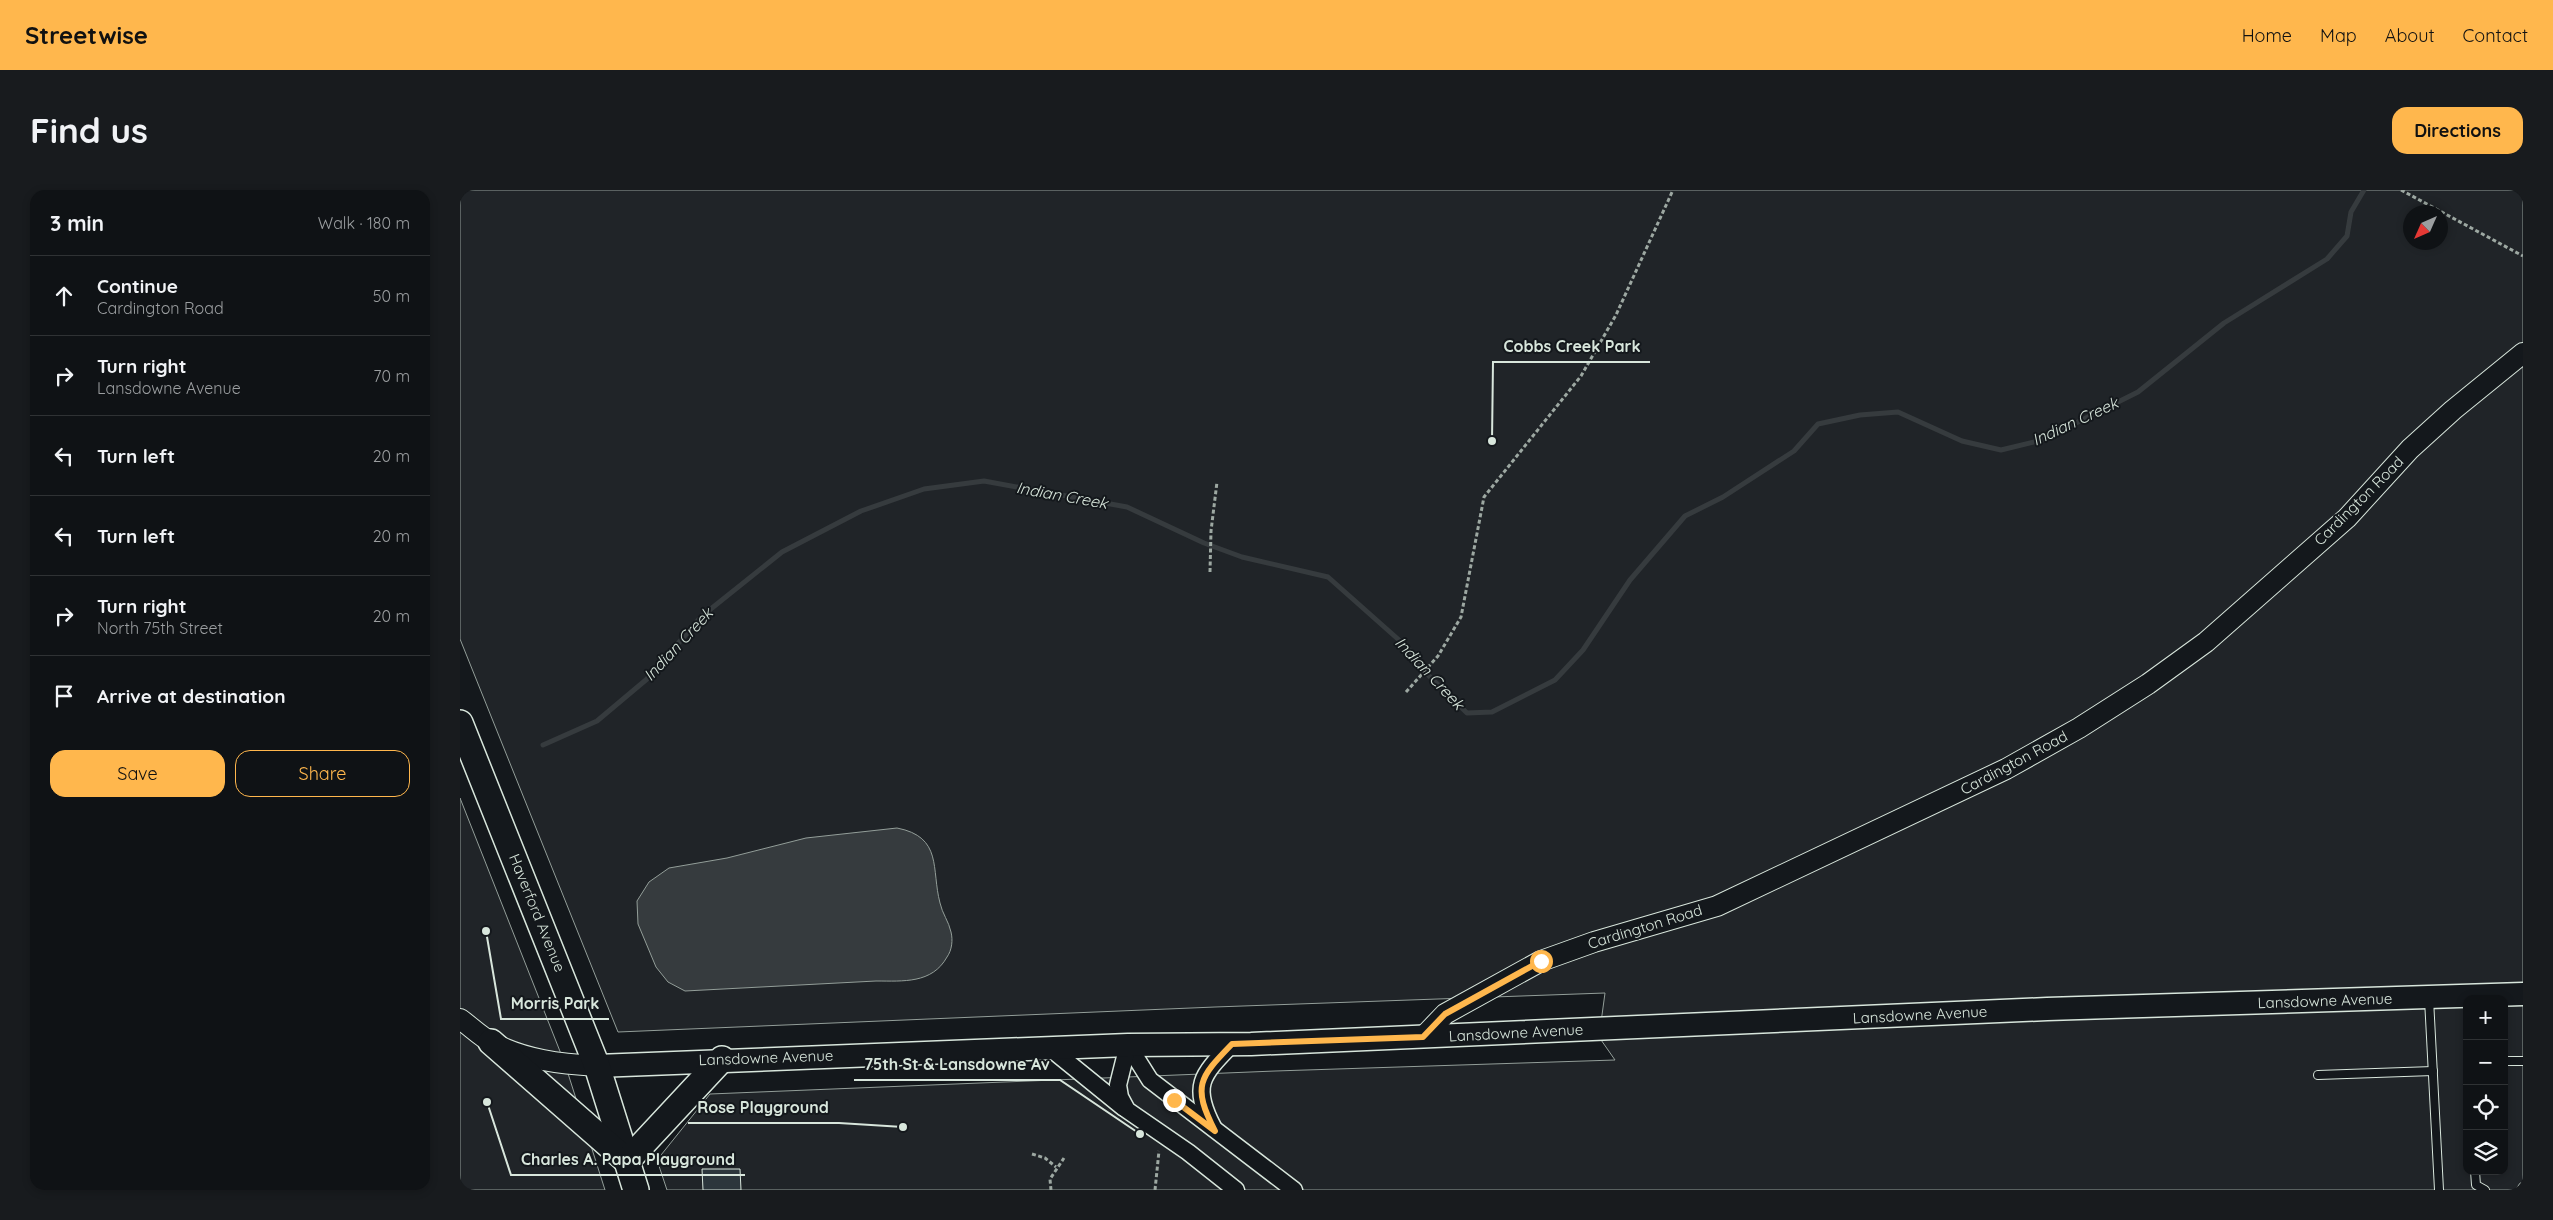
<!DOCTYPE html>
<html lang="en">
<head>
<meta charset="utf-8">
<style>
	:root { --surface:#0f1215; --page:#181b1e; --text:#f1f3f6; --muted:#9b9ea0; --line:#2f3234; --accent:#ffb74d }
	body { margin:0; font-family:Quicksand,sans-serif; background:var(--page); color:var(--text) }
	.controls { position:absolute; right:15px; bottom:15px; display:grid; overflow:hidden; border-radius:10px; box-shadow:0 2px 8px #0003 }
	.controls button { width:45px; height:45px; display:grid; place-items:center; padding:0; border:0; border-bottom:1px solid var(--line); background:var(--surface); color:var(--text); font:25px sans-serif }
	.compass { position:absolute; left:1943px; top:15px; width:45px; height:45px; border-radius:50%; background:var(--surface); box-shadow:0 2px 8px #0003; rotate:225deg }
	.stop { position:absolute; width:15px; height:15px; margin:-11px; border:4px solid #ffb74d; border-radius:50%; background:#fff }
	.stop.end { background:#ffb74d; border-color:#fff; box-shadow:0 1px 5px #0008 }
	.list { margin:0; padding:0; list-style:none }
	h2 { display:flex; justify-content:space-between; align-items:center; height:65px; margin:0; padding:0 20px; font-size:21px }
	h2 small { font-size:16px; font-weight:400; color:var(--muted) }
	.list li { display:grid; grid-template-columns:32px 1fr auto; gap:15px; align-items:center; box-sizing:border-box; height:80px; padding:0 20px; border-top:1px solid var(--line) }
	.list b { display:block; font-size:19px; white-space:nowrap }
	.list p { margin:0; font-size:16px; white-space:nowrap; color:var(--muted) }
	.list em { font-size:16px; font-style:normal; color:var(--muted) }
	.actions { display:flex; gap:10px; padding:15px 20px }
	.actions a { flex:1; padding:11px 0; border:1px solid var(--accent); border-radius:15px; text-align:center; font-size:18px; color:var(--accent) }
	.actions .main { background:var(--accent); color:#111 }
	.icon { flex:none; width:28px; height:28px; fill:none; stroke:currentColor; stroke-width:2; stroke-linecap:round; stroke-linejoin:round }
	.map { position:relative; flex:none; width:2063px; height:1000px; overflow:hidden; border-radius:15px }
	header { display:flex; align-items:center; gap:30px; box-sizing:border-box; height:70px; padding:0 25px; background:var(--accent); color:#111 }
	header strong { font-size:24px }
	nav { display:flex; gap:28px; margin-inline-start:auto; font-size:18px }
	.intro { display:flex; align-items:center; justify-content:space-between; box-sizing:border-box; height:120px; padding:0 30px }
	h1 { margin:0; font-size:35px }
	.button { padding:12px 22px; border-radius:15px; background:var(--accent); color:#111; font-size:18px; font-weight:700 }
	main { display:flex; gap:30px; padding:0 30px }
	aside { flex:1; background:var(--surface); border-radius:15px; box-shadow:0 2px 8px #0003 }
	.map>svg:first-child { display:block }
	.green { fill:#202428; stroke:#939e99; fill-rule:evenodd }
	.water { fill:#363b3e; stroke:#939e99 }
	.lines { fill:none; stroke-linecap:round; stroke-linejoin:round }
	.stream { stroke:#363b3e; stroke-width:5 }
	.building { fill:#2c363c; stroke:#d8e6dc }
	.service-casing { stroke:#d8e6dc; stroke-width:10 }
	.minor-casing { stroke:#d8e6dc; stroke-width:19 }
	.tertiary-casing { stroke:#d8e6dc; stroke-width:22 }
	.secondary-casing { stroke:#d8e6dc; stroke-width:25 }
	.primary-casing { stroke:#d8e6dc; stroke-width:28 }
	.path { stroke:#9da8a2; stroke-width:3; stroke-dasharray:4 2.5; stroke-linecap:butt }
	.service { stroke:#14181c; stroke-width:8 }
	.minor { stroke:#14181c; stroke-width:16 }
	.tertiary { stroke:#14181c; stroke-width:20 }
	.secondary { stroke:#14181c; stroke-width:22 }
	.primary { stroke:#14181c; stroke-width:25 }
	.route { stroke:#ffb74d; stroke-width:6 }
	.labels { text-anchor:middle; stroke-width:4; stroke-linejoin:round; paint-order:stroke }
	.street-label { font-size:15px; fill:#d8e6dc; stroke:#14181c }
	.water-label { font-size:16px; font-style:italic; fill:#d8e6dc; stroke:#14181c }
	.leader { fill:none; stroke:#d8e6dc; stroke-width:2 }
	.callout-dot { fill:#d8e6dc; stroke:#14181c; stroke-width:2 }
	.callout-label { font-size:16px; text-anchor:middle; font-weight:bold; fill:#d8e6dc; stroke:#14181c; stroke-width:4; stroke-linejoin:round; paint-order:stroke }
</style>
</head>
<body>
<header>
<strong>Streetwise</strong>
<nav><a>Home</a><a>Map</a><a>About</a><a>Contact</a></nav>
</header>
<div class="intro"><h1>Find us</h1><a class="button">Directions</a></div>
<main>
<aside>
<h2>3 min<small>Walk · 180 m</small></h2>
<ul class="list">
<li><svg class="icon" aria-label="ahead" viewBox="0 0 24 24"><path d="M12 20V5M6 11l6-6 6 6"/></svg><div><b>Continue</b><p>Cardington Road</p></div><em>50 m</em></li>
<li><svg class="icon" aria-label="right" viewBox="0 0 24 24"><path d="M7 20v-9h11M14 6l5 5-5 5"/></svg><div><b>Turn right</b><p>Lansdowne Avenue</p></div><em>70 m</em></li>
<li><svg class="icon" aria-label="left" viewBox="0 0 24 24"><path d="M17 20v-9H6M10 6l-5 5 5 5"/></svg><div><b>Turn left</b></div><em>20 m</em></li>
<li><svg class="icon" aria-label="left" viewBox="0 0 24 24"><path d="M17 20v-9H6M10 6l-5 5 5 5"/></svg><div><b>Turn left</b></div><em>20 m</em></li>
<li><svg class="icon" aria-label="right" viewBox="0 0 24 24"><path d="M7 20v-9h11M14 6l5 5-5 5"/></svg><div><b>Turn right</b><p>North 75th Street</p></div><em>20 m</em></li>
<li><svg class="icon" aria-label="arrive" viewBox="0 0 24 24"><path d="M6 21V4h12l-3 4 3 4H6"/></svg><div><b>Arrive at destination</b></div></li>
</ul>
<div class="actions"><a class="main">Save</a><a>Share</a></div>
</aside>
<div class="map">
<svg width="2063" height="1000" viewBox="0 0 2063 1000">
	<rect width="100%" height="100%" fill="#14181c"/>
	<!-- green -->
	<g class="green">
		<path d="M0 0H2063V1000H207L197 970 250 904 815 881 1155 870 1139 847 1145 803 755 817 158 842 0 449ZM1950 22H1980V52H1950ZM2007 809H2044V981H2007Z"/>
		<path d="M0 608 105 874 145 1000H0Z"/>
	</g>
	<!-- water -->
	<path class="water" d="M437 638C483 647 471 679 480 713 482 723 489 732 491 742 493 750 492 760 487 767 472 794 443 791 416 791L225 801 208 792 196 777 178 734 177 711 189 692 209 678 267 668 346 648Z"/>
	<g class="lines">
		<!-- stream -->
		<path class="stream" d="M83 555 137 531 187 489 242 426 322 362 401 321 464 299 524 291 667 317 744 353 782 367 868 387 948 458 960 477 1007 523 1032 522 1095 490 1123 460 1170 390 1225 326 1263 307 1334 261 1358 234 1400 225 1438 222 1502 251 1541 260 1582 250 1678 202 1764 133 1867 69 1887 46 1891 22 1904 0"/>
	</g>
	<!-- building -->
	<path class="building" d="M242 979H280L281 1000H243Z"/>
	<g class="lines">
		<defs>
			<g id="service">
				<path d="M1969 809 1979 1000"/>
				<path d="M2044 871H2063"/>
				<path d="M1858 885 1973 881"/>
				<path d="M2015 981 2016 995 2025 1000"/>
				<path d="M2061 1000 2063 997"/>
			</g>
			<g id="minor">
				<path d="M668 855 690 890 834 1000"/>
				<path d="M668 855 658 895 660 907 667 920 728 962 776 1000"/>
				<path d="M590 858 664 918"/>
				<path d="M753 937C731 895 742 885 772 854"/>
			</g>
			<g id="tertiary">
				<path d="M0 829C10 836 20 846 31 852 64 870 101 874 137 876"/>
				<path d="M963 847 985 824 1081 771 1134 752 1257 716 1546 579 1619 538 1688 494 1746 452 1887 328 1950 259 1993 220 2063 163"/>
			</g>
			<path id="secondary" d="M137 876 668 855 791 854 1587 819 2063 804"/>
			<g id="primary">
				<path d="M0 533 137 876 176 1000"/>
				<path d="M31 852 167 971"/>
				<path d="M167 971 262 869"/>
			</g>
		</defs>
		<!-- service casing -->
		<use href="#service" class="service-casing"/>
		<!-- minor casing -->
		<use href="#minor" class="minor-casing"/>
		<!-- tertiary casing -->
		<use href="#tertiary" class="tertiary-casing"/>
		<!-- secondary casing -->
		<use href="#secondary" class="secondary-casing"/>
		<!-- primary casing -->
		<use href="#primary" class="primary-casing"/>
		<!-- path -->
		<g class="path">
			<path d="M1941 0 2063 66"/>
			<path d="M750 382 751 341 757 292"/>
			<path d="M946 502 978 466 1001 427 1024 307 1121 186 1156 125 1213 0"/>
			<path d="M572 964 585 968 596 977"/>
			<path d="M591 1000 590 989 604 968"/>
			<path d="M695 1000 699 961"/>
		</g>
		<!-- service -->
		<use href="#service" class="service"/>
		<!-- minor -->
		<use href="#minor" class="minor"/>
		<!-- tertiary -->
		<use href="#tertiary" class="tertiary"/>
		<!-- secondary -->
		<use href="#secondary" class="secondary"/>
		<!-- primary -->
		<use href="#primary" class="primary"/>
	</g>
	<g class="lines">
		<!-- route -->
		<path class="route" d="M714 910 755 941C732 896 739 888 772 854L963 847 985 824 1081 771"/>
	</g>
	<g class="labels">
		<!-- street labels -->
		<g class="street-label">
			<text transform="translate(1899 311) rotate(-45)" y="5">Cardington Road</text>
			<text transform="translate(1554 573) rotate(-28)" y="5">Cardington Road</text>
			<text transform="translate(77 723) rotate(68)" y="5">Haverford Avenue</text>
			<text transform="translate(1185 737) rotate(-17)" y="5">Cardington Road</text>
			<text transform="translate(1865 811) rotate(-2)" y="5">Lansdowne Avenue</text>
			<text transform="translate(1460 825) rotate(-3)" y="5">Lansdowne Avenue</text>
			<text transform="translate(1056 843) rotate(-3)" y="5">Lansdowne Avenue</text>
			<text transform="translate(306 868) rotate(-2)" y="5">Lansdowne Avenue</text>
		</g>
		<!-- water labels -->
		<g class="water-label">
			<text transform="translate(1615 231) rotate(-25)" y="6">Indian Creek</text>
			<text transform="translate(602 305) rotate(10)" y="6">Indian Creek</text>
			<text transform="translate(218 454) rotate(-47)" y="6">Indian Creek</text>
			<text transform="translate(970 483) rotate(47)" y="6">Indian Creek</text>
		</g>
	</g>
	<!-- callouts -->
	<path class="leader" d="M1032 251L1033 172H1190M26 741L41 829H149M680 944L600 890H394M443 937L379 933H228M27 912L51 985H285"/>
	<g class="callout-dot">
		<circle cx="1032" cy="251" r="5"/>
		<circle cx="26" cy="741" r="5"/>
		<circle cx="680" cy="944" r="5"/>
		<circle cx="443" cy="937" r="5"/>
		<circle cx="27" cy="912" r="5"/>
	</g>
	<g class="callout-label">
		<text x="1112" y="162">Cobbs Creek Park</text>
		<text x="95" y="819">Morris Park</text>
		<text x="497" y="880">75th St &amp; Lansdowne Av</text>
		<text x="303" y="923">Rose Playground</text>
		<text x="168" y="975">Charles A. Papa Playground</text>
	</g>
</svg>
<div class="controls">
<button>+</button>
<button>−</button>
<button><svg class="icon" aria-label="locate" viewBox="0 0 24 24"><circle cx="12" cy="12" r="6"/><path d="M12 2v4M12 18v4M2 12h4M18 12h4"/></svg></button>
<button><svg class="icon" aria-label="layers" viewBox="0 0 24 24"><path d="M12 4l9 5-9 5-9-5zM3 14l9 5 9-5"/></svg></button>
</div>
<svg class="compass" viewBox="-18 -18 36 36"><path d="M0-13l5 13h-10z" fill="#e53935"/><path d="M0 13l5-13h-10z" fill="#9b9ea0"/></svg>
<div class="stop" style="left:1081px;top:771px"></div>
<div class="stop end" style="left:714px;top:910px"></div>
</div>
</main>
</body>
</html>
